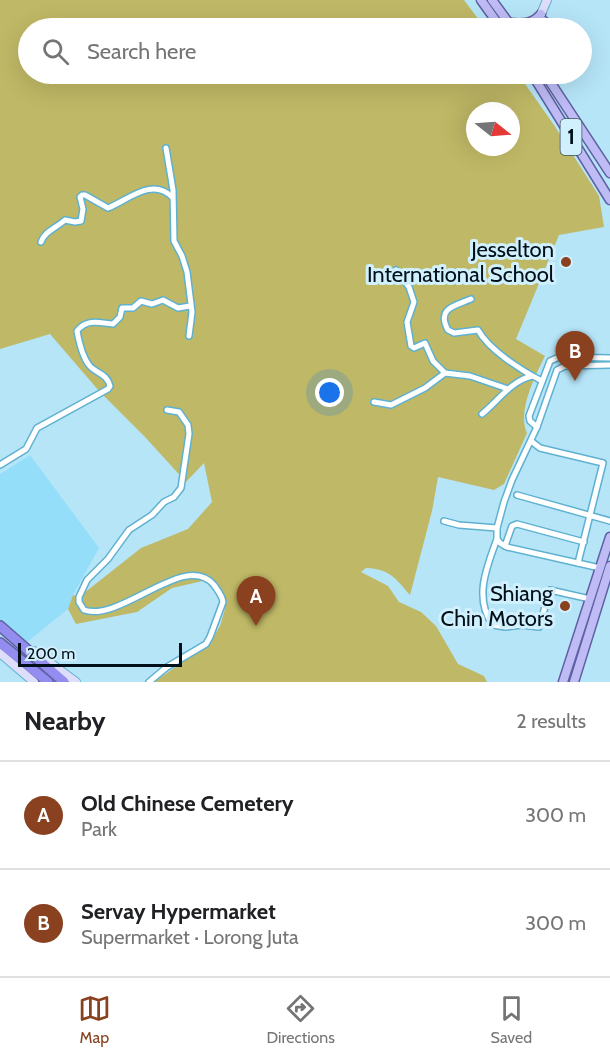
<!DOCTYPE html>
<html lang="en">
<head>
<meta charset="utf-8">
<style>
	:root { --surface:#fff; --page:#f6f6f6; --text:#202124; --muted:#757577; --line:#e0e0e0; --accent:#89411f }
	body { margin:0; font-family:Cabin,sans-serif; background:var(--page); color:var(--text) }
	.compass { position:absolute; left:466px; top:102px; width:54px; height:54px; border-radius:50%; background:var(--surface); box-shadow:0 6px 24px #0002; rotate:107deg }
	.scale { position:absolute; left:18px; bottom:15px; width:164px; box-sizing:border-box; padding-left:6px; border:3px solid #000f18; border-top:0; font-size:16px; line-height:21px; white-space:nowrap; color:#000f18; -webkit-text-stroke:4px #d1f0fd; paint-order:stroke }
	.you { position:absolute; left:330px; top:393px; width:21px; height:21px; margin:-15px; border:4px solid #fff; border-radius:50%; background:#1a73e8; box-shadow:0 0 0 9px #1a73e833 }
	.badge { display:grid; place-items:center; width:39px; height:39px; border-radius:50%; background:var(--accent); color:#fff; font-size:20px; font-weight:700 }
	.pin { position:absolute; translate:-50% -50px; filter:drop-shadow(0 2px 3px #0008) }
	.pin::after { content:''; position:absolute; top:32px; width:21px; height:18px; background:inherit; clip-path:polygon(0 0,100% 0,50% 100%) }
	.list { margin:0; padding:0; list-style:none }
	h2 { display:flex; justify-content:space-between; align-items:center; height:78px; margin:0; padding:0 24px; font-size:26px }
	h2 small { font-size:20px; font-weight:400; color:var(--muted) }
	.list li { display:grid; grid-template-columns:39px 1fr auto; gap:18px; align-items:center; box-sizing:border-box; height:108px; padding:0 24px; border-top:2px solid var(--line) }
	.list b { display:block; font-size:22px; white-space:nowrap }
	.list p { margin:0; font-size:20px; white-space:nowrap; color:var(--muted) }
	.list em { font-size:20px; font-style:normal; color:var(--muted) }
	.icon { flex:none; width:33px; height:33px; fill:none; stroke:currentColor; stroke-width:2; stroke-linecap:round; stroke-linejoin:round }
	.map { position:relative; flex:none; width:610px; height:682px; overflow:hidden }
	.search { position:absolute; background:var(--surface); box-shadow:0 6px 24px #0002; left:18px; right:18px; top:18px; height:66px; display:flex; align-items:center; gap:15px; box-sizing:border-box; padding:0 21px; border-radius:33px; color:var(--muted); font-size:22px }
	.sheet { height:294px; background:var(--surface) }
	nav { display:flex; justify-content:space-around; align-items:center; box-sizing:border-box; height:84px; border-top:2px solid var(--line); background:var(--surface); font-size:16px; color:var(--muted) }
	nav a { display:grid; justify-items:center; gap:3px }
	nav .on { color:var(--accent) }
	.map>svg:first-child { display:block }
	.built { fill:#95defa }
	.green { fill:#bfb866; fill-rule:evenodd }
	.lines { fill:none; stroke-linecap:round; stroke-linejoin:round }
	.street-casing { stroke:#5eb1d0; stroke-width:8 }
	.secondary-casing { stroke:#5eb1d0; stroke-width:10 }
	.primary-casing { stroke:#5f61a3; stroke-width:11 }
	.highway-casing { stroke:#5f61a3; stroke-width:12 }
	.street { stroke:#fff; stroke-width:5 }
	.secondary { stroke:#deddfa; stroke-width:8 }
	.primary { stroke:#bebbf5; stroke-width:8 }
	.highway { stroke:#928dee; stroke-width:9 }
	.poi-dot { fill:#89411f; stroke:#d1f0fd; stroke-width:2 }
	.labels { text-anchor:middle; stroke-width:6; stroke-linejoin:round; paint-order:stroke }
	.shield { fill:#d1f0fd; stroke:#3f525d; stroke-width:1.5 }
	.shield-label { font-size:21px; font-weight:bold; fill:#000f18 }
	.poi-label { font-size:22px; fill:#000f18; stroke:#d1f0fd; text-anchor:end }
</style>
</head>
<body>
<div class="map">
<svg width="610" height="682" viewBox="0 0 610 682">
	<rect width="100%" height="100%" fill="#b6e5f8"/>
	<!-- built -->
	<path class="built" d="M30 455 99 548 73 595 68 609 27 642 0 620V474Z"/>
	<!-- green -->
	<path class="green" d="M0 0H464L485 28H28V74H518L554 125 599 196 604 227 559 235 516 339 545 356C535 376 517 412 527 433L504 484 494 490 438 477 432 511 410 595C395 578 390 569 366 568L361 572 388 586 399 602 421 612 436 626 458 664 484 676 487 682H154L210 643 220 626 225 609 207 580 172 588 137 612 76 624 68 609 73 595 79 597 141 548 188 529 212 502 204 463 186 482 145 437 99 391 50 334 0 349ZM475 111H511V147H475Z"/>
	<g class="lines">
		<defs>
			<g id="street">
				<path d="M166 148 173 190 174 241 182 256 187 272 192 312 189 336"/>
				<path d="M41 242C45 231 56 228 65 220L75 222 81 221 83 209 80 197 82 195H85L108 208C128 200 152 177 172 197"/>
				<path d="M396 270 409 287 414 302 407 322 411 346 414 348 425 343 433 361 445 373"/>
				<path d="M471 299C455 306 436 308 448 330L454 333 478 330C489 350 522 371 542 381"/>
				<path d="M374 402 391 405 425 388 445 373 470 376 508 389"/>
				<path d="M482 414C498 401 511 381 532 376"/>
				<path d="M537 427 530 421 529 416 550 361 559 357 610 358"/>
				<path d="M531 441 540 448 603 463 578 563"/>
				<path d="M0 465 26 449 37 428 108 389 110 386C107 373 96 374 89 365 82 356 79 342 77 331 87 318 99 323 113 324L120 317 122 308H133L141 301 152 304 163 300 178 308 190 306"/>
				<path d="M517 495 610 521"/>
				<path d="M444 521 459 525 497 528"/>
				<path d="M497 539C487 566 473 599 493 625L505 627 522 625 539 627 550 590 590 599"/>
				<path d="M505 546 512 526 517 524 584 542"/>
				<path d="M600 568 507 547 500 543 497 539V528L504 502 512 480 537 427 557 370 565 366 610 365"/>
				<path d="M149 682 167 667 206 644 210 637 223 602C222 595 218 591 214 585 186 550 121 623 84 610L79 602V597L87 580 108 559 129 530 152 515 164 502 174 497 181 488 189 434 188 425 179 412 167 410"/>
			</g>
			<g id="secondary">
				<path d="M532 28 538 21 547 0"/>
				<path d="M34 651 76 682"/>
				<path d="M0 653 34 682"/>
			</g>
			<g id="primary">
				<path d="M481 0 501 28"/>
				<path d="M492 0 511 26"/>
				<path d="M509 23C522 24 532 25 541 14"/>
				<path d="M542 28 544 21"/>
				<path d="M532 74 610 200"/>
				<path d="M545 74 610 173"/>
				<path d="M563 682 610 537"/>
				<path d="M574 682 610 566"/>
			</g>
			<g id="highway">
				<path d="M0 626 64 682"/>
				<path d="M0 643 48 682"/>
			</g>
		</defs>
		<!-- street casing -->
		<use href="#street" class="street-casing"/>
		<!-- secondary casing -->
		<use href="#secondary" class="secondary-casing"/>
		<!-- primary casing -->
		<use href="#primary" class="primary-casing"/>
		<!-- highway casing -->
		<use href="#highway" class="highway-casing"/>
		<!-- street -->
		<use href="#street" class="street"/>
		<!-- secondary -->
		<use href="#secondary" class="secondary"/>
		<!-- primary -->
		<use href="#primary" class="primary"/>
		<!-- highway -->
		<use href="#highway" class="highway"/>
	</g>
	<!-- markers -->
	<g class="poi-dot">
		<circle cx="566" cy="262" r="6"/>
		<circle cx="565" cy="606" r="6"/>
	</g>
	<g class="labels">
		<!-- shield labels -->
		<rect class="shield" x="560.5" y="119" width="21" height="36" rx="4.5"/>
		<g class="shield-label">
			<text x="571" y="144">1</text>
		</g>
		<!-- poi labels -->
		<g class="poi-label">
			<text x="554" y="257">Jesselton<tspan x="554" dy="25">International School</tspan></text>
			<text x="553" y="601">Shiang<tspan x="553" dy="25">Chin Motors</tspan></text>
		</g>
	</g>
</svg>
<svg class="compass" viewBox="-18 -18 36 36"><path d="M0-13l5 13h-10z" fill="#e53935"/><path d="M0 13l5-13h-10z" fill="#757577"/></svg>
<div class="scale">200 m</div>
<div class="you"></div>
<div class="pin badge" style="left:256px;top:626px">A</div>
<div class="pin badge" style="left:575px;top:381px">B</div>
<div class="search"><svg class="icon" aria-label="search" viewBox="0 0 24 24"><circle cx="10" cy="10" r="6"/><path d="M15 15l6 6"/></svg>Search here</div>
</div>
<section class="sheet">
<h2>Nearby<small>2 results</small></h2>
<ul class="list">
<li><span class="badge">A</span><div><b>Old Chinese Cemetery</b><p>Park</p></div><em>300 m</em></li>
<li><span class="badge">B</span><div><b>Servay Hypermarket</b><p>Supermarket · Lorong Juta</p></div><em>300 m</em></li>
</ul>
</section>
<nav>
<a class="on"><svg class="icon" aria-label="map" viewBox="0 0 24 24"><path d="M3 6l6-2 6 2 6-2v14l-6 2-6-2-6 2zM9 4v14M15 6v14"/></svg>Map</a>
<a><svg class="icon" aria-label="directions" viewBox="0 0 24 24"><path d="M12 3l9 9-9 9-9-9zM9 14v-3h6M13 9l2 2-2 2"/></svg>Directions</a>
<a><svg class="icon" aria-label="saved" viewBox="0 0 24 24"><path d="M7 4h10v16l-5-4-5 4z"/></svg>Saved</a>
</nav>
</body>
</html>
